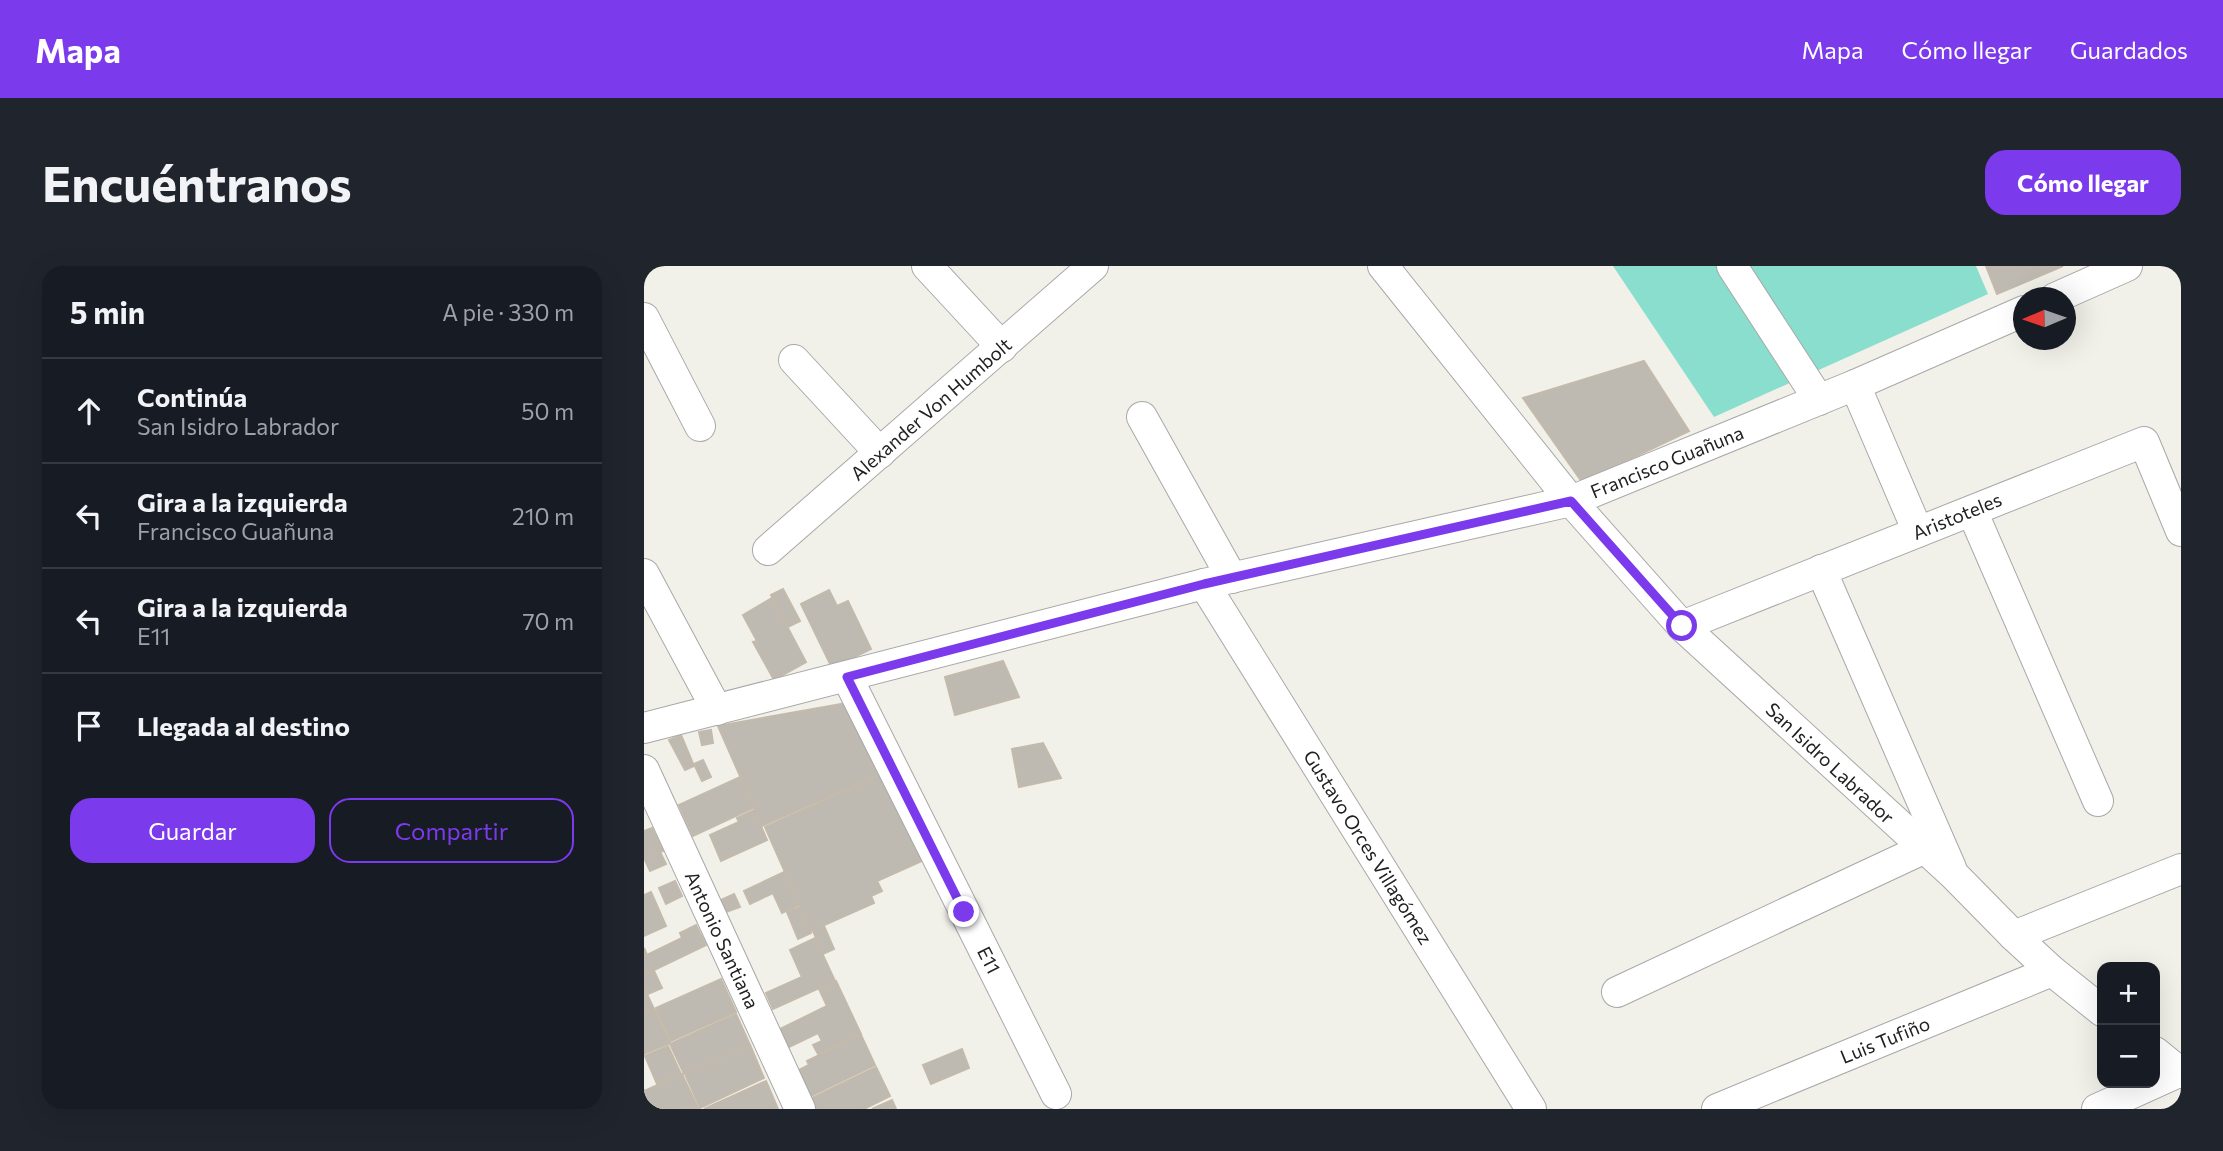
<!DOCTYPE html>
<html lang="es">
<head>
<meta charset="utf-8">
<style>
	:root { --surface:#171b24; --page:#20242c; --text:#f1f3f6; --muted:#9ea1a6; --line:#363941; --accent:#7c3aed }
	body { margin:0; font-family:Commissioner,sans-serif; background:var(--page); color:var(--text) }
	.controls { position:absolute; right:21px; bottom:21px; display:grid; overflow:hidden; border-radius:14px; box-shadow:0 7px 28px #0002 }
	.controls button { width:63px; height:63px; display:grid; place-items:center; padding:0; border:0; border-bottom:2px solid var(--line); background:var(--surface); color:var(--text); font:35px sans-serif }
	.compass { position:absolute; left:1369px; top:21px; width:63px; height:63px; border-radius:50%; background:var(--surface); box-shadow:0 7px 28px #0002; rotate:268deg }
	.stop { position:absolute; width:21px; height:21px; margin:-16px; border:5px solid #7c3aed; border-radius:50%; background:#fff }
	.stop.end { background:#7c3aed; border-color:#fff; box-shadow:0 2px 7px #0008 }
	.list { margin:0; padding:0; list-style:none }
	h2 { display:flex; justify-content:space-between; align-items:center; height:91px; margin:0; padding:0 28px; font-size:30px }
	h2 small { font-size:23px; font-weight:400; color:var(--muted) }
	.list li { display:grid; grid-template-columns:46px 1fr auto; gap:21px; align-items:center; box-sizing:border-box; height:105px; padding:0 28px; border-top:2px solid var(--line) }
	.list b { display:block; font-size:26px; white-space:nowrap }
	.list p { margin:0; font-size:23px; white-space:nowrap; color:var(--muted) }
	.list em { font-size:23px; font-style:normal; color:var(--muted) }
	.actions { display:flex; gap:14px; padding:21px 28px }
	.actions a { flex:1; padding:16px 0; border:2px solid var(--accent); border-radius:21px; text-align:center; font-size:24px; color:var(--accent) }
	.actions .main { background:var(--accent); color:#fff }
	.icon { flex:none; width:38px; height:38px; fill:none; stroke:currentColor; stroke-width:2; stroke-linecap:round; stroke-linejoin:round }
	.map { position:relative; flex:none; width:1537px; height:843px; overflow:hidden; border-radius:21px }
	header { display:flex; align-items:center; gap:42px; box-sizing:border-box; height:98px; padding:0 35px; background:var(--accent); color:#fff }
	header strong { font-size:33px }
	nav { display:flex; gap:38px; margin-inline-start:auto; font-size:24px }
	.intro { display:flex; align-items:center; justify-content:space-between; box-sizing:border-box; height:168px; padding:0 42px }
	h1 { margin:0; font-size:49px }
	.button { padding:18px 32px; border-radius:21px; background:var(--accent); color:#fff; font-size:24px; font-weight:700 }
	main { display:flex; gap:42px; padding:0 42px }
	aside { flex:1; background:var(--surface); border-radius:21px; box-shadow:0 7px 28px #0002 }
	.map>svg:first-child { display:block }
	.pitch { fill:#89decd }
	.building { fill:#beb9b1; stroke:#c3baab; stroke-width:2 }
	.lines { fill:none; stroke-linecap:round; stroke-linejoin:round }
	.minor-casing { stroke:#a8a8a8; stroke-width:32 }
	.minor { stroke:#fff; stroke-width:30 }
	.route { stroke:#7c3aed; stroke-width:9 }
	.labels { text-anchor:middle; stroke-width:5; stroke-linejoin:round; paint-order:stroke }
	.street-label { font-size:19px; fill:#212121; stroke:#fff }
</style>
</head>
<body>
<header>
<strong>Mapa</strong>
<nav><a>Mapa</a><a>Cómo llegar</a><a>Guardados</a></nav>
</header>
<div class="intro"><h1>Encuéntranos</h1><a class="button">Cómo llegar</a></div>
<main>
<aside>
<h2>5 min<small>A pie · 330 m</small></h2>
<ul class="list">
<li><svg class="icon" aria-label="ahead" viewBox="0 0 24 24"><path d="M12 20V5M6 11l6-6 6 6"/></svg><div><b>Continúa</b><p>San Isidro Labrador</p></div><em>50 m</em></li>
<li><svg class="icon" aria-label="left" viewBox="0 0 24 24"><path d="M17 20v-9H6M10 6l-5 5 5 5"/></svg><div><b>Gira a la izquierda</b><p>Francisco Guañuna</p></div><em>210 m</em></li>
<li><svg class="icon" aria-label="left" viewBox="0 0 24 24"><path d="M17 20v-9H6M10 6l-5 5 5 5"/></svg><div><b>Gira a la izquierda</b><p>E11</p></div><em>70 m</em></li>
<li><svg class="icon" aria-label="arrive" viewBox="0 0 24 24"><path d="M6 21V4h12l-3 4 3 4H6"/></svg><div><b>Llegada al destino</b></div></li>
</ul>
<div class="actions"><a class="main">Guardar</a><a>Compartir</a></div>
</aside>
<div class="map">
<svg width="1537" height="843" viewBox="0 0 1537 843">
	<rect width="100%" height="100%" fill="#f1f0e9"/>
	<!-- pitch -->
	<path class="pitch" d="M969 0H1332L1344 28 1070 151Z"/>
	<!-- building -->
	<g class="building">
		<path d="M1342 0H1419L1353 28Z"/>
		<path d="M1000 95 1045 165 938 216 879 132Z"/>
		<path d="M139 323 156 355 144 361 127 329Z"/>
		<path d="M185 324 193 340 204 335 227 383 188 402 157 338Z"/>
		<path d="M128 332 162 396 130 414 109 376 113 375 99 349Z"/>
		<path d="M359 395 375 431 311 449 301 411Z"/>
		<path d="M202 437 234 509 118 560 74 460Z"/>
		<path d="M67 464 69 477 58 479 55 466Z"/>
		<path d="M37 469 50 500 41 504 25 474Z"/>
		<path d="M399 477 417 512 375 521 368 483Z"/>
		<path d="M59 494 67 511 58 515 50 498Z"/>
		<path d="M241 507 280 594 233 615 238 625 227 630 230 637 167 665 121 561Z"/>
		<path d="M96 511 109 542 49 570 35 539Z"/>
		<path d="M110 544 123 574 77 595 66 569 95 556 93 552Z"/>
		<path d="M8 562 19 585 0 593V565Z"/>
		<path d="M16 586 22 598 6 605 1 594Z"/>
		<path d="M140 606 155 639 138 647 129 627 106 638 100 625Z"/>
		<path d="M31 615 38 630 22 638 15 622Z"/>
		<path d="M7 626 22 660 0 670V629Z"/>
		<path d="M90 628 96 641 82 646 77 634Z"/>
		<path d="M156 641 167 667 154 673 143 646Z"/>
		<path d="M52 659 62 679 0 709V682L3 689 38 672 36 667Z"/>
		<path d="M180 660 190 683 179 688 169 665Z"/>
		<path d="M171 672 191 715 129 743 122 727 158 711 146 684Z"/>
		<path d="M10 705 18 722 4 728 0 719V710Z"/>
		<path d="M77 713 92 746 27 775 12 742Z"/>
		<path d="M192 715 217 768 174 788 169 779 178 775 174 767 143 782 134 764 183 740 175 723Z"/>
		<path d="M0 722 10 743 0 748Z"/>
		<path d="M11 744 26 777 0 788V749Z"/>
		<path d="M92 748 106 779 40 808 26 778Z"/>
		<path d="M217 769 231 799 165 831 153 805 165 799 163 795Z"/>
		<path d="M106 779 120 812 56 842 41 808Z"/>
		<path d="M24 780 37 808 13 818 1 790Z"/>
		<path d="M318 783 325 802 287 818 279 799Z"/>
		<path d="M232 801 246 830 220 843H173L168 832Z"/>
		<path d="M38 808 54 842 0 843V825Z"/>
		<path d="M122 815 134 843H60Z"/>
		<path d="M248 834 252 843H228Z"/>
	</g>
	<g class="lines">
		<defs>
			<g id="minor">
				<path d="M283 0 358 81"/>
				<path d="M739 0 927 235 1038 360 1310 609 1370 670 1408 705 1458 745"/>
				<path d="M1088 0 1175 134"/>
				<path d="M1411 32 1483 0"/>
				<path d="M0 52 56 160"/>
				<path d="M150 94 236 187"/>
				<path d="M1211 119 1274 266"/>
				<path d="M498 151 588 312"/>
				<path d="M1328 245 1454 535"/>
				<path d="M124 284 449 0"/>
				<path d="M1177 304 1307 602"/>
				<path d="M0 308 73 444"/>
				<path d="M560 318 887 843"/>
				<path d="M1038 360 1500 176 1537 265"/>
				<path d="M203 411 412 828"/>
				<path d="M0 462 560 318 927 235 1211 119 1380 45"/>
				<path d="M0 504 156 843"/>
				<path d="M1370 670 1537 603"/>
				<path d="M973 726 1279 583"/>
				<path d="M1511 786 1537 807"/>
				<path d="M1073 843 1408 705"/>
				<path d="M1453 843 1537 805"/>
			</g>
		</defs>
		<!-- minor casing -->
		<use href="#minor" class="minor-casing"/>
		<!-- minor -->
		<use href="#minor" class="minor"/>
	</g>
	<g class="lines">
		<!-- route -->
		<path class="route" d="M320 646 203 411 560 318 927 235 1038 360"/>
	</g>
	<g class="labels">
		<!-- street labels -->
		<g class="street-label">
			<text transform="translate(287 143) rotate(-41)" y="7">Alexander Von Humbolt</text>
			<text transform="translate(1023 196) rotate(-22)" y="7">Francisco Guañuna</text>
			<text transform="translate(1313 250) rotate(-22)" y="7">Aristoteles</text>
			<text transform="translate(1186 497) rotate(43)" y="7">San Isidro Labrador</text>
			<text transform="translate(724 581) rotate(58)" y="7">Gustavo Orces Villagómez</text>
			<text transform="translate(78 674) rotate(65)" y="7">Antonio Santiana</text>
			<text transform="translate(345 694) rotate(63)" y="7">E11</text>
			<text transform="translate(1241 774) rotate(-22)" y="7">Luis Tufiño</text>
		</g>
	</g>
</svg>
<div class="controls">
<button>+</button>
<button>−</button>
</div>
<svg class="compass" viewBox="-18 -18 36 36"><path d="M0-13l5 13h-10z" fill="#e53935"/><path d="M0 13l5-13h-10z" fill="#9ea1a6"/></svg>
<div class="stop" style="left:1038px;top:360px"></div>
<div class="stop end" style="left:320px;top:646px"></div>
</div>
</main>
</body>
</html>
